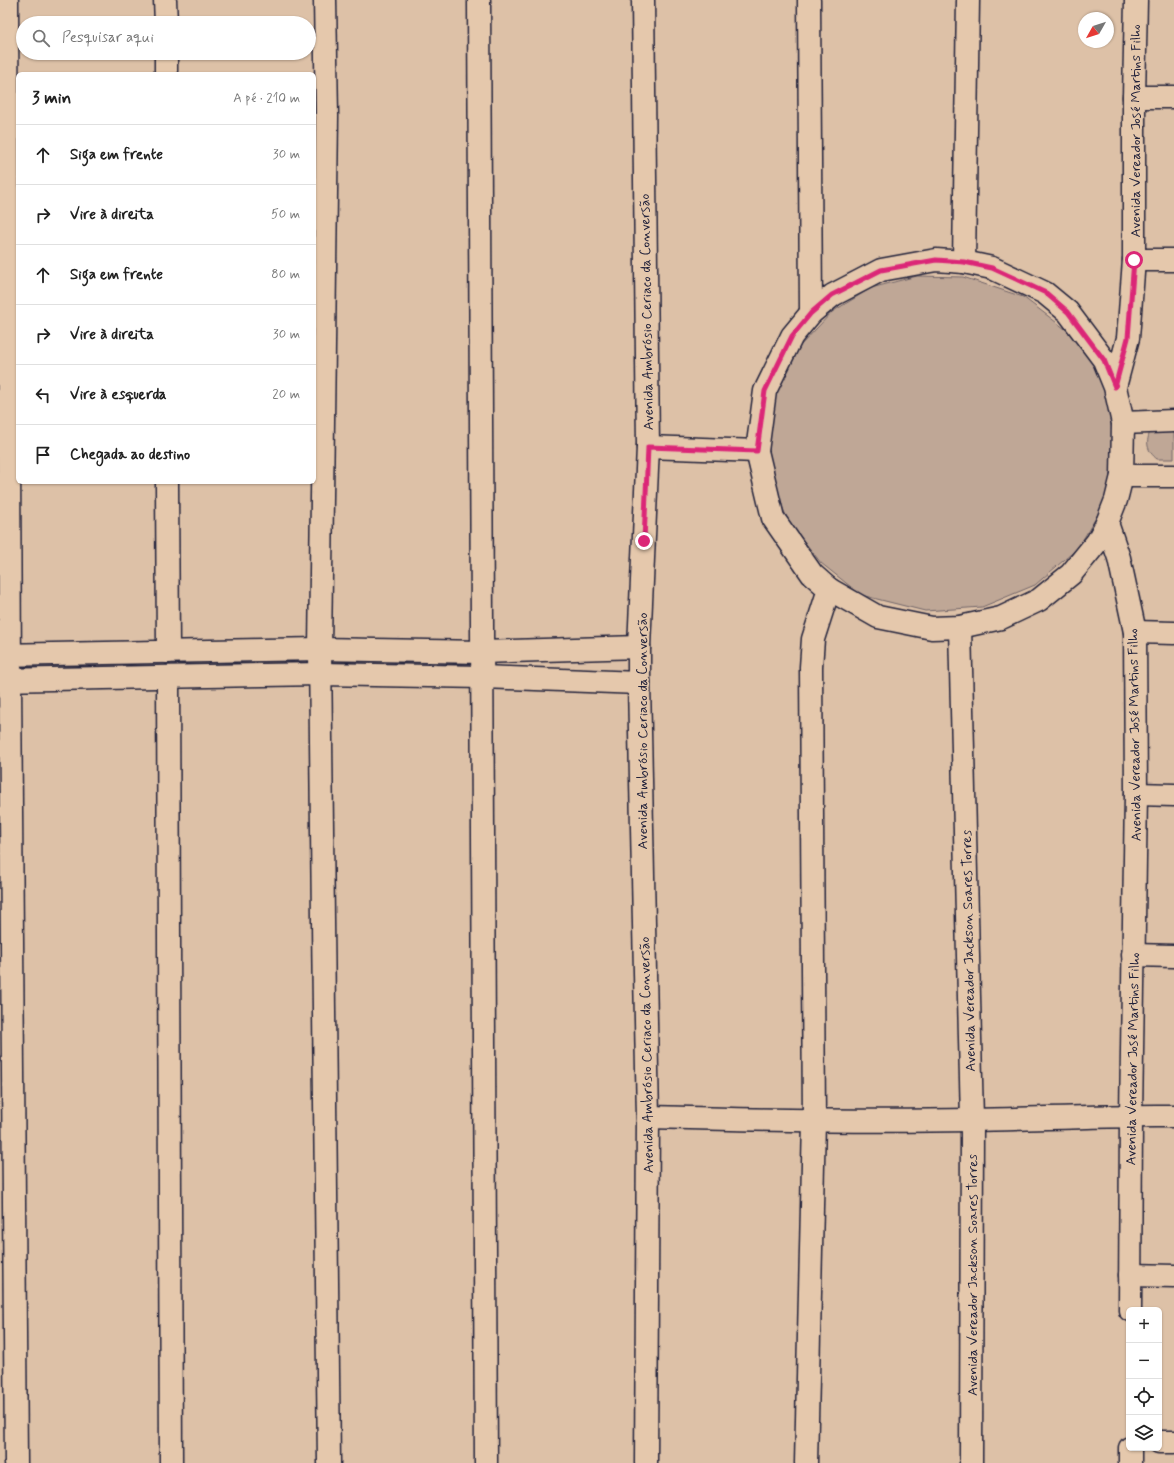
<!DOCTYPE html>
<html lang="pt">
<head>
<meta charset="utf-8">
<style>
	:root { --surface:#fff; --page:#f6f6f6; --text:#222; --muted:#767676; --line:#e0e0e0 }
	body { margin:0; font-family:Mynerve,sans-serif; background:var(--page); color:var(--text) }
	.controls { position:absolute; right:12px; bottom:12px; display:grid; overflow:hidden; border-radius:6px; box-shadow:0 1px 3px #0004 }
	.controls button { width:36px; height:36px; display:grid; place-items:center; padding:0; border:0; border-bottom:1px solid var(--line); background:var(--surface); color:var(--text); font:20px sans-serif }
	.compass { position:absolute; left:1078px; top:12px; width:36px; height:36px; border-radius:50%; background:var(--surface); box-shadow:0 1px 3px #0004; rotate:231deg }
	.stop { position:absolute; width:12px; height:12px; margin:-9px; border:3px solid #db2777; border-radius:50%; background:#fff }
	.stop.end { background:#db2777; border-color:#fff; box-shadow:0 1px 4px #0008 }
	.list { margin:0; padding:0; list-style:none }
	h2 { display:flex; justify-content:space-between; align-items:center; height:52px; margin:0; padding:0 16px; font-size:17px }
	h2 small { font-size:13px; font-weight:400; color:var(--muted) }
	.list li { display:grid; grid-template-columns:26px 1fr auto; gap:12px; align-items:center; box-sizing:border-box; height:60px; padding:0 16px; border-top:1px solid var(--line) }
	.list b { display:block; font-size:15px; white-space:nowrap }
	.list em { font-size:13px; font-style:normal; color:var(--muted) }
	.icon { flex:none; width:22px; height:22px; fill:none; stroke:currentColor; stroke-width:2; stroke-linecap:round; stroke-linejoin:round }
	.map { position:relative; flex:none; width:1174px; height:1463px; overflow:hidden }
	.search { position:absolute; background:var(--surface); box-shadow:0 1px 3px #0004; left:16px; top:16px; width:300px; height:44px; display:flex; align-items:center; gap:10px; box-sizing:border-box; padding:0 14px; border-radius:22px; color:var(--muted); font-size:15px }
	.panel { position:absolute; background:var(--surface); box-shadow:0 1px 3px #0004; left:16px; top:72px; width:300px; height:412px; border-radius:6px }
	.map>svg:first-child { display:block }
	.green { fill:#bfa796; stroke:#706468 }
	.lines { fill:none; stroke-linecap:round; stroke-linejoin:round }
	.street-casing { stroke:#22223b; stroke-width:25 }
	.secondary-casing { stroke:#22223b; stroke-width:25 }
	.street { stroke:#e5c8ac; stroke-width:22 }
	.secondary { stroke:#e5c8ac; stroke-width:22 }
	.route { stroke:#db2777; stroke-width:5 }
	.labels { text-anchor:middle; stroke-width:3.5; stroke-linejoin:round; paint-order:stroke }
	.street-label { font-size:14px; fill:#22223b; stroke:#e5c8ac }
</style>
</head>
<body>
<div class="map">
<svg width="1174" height="1463" viewBox="0 0 1174 1463">
	<rect width="100%" height="100%" fill="#ddc1a7"/>
	<filter id="ink" filterUnits="userSpaceOnUse"><feTurbulence type="fractalNoise" baseFrequency=".025" numOctaves="2"/><feDisplacementMap in="SourceGraphic" scale="8" xChannelSelector="R" yChannelSelector="G"/><feConvolveMatrix kernelMatrix="1 2 1 2 8 2 1 2 1" color-interpolation-filters="sRGB"/></filter>
	<g filter="url(#ink)">
		<!-- green -->
		<g class="green">
			<path d="M917 276 963 277 1023 297 1073 335 1109 387 1118 443 1107 499 1078 548 1035 585 982 607 925 611 861 595 821 563 789 522 768 476 767 430 778 386 800 346 832 312 871 288Z"/>
			<path d="M1174 426V459H1157C1147 451 1145 442 1151 430Z"/>
		</g>
		<g class="lines">
			<defs>
				<g id="street">
					<path d="M7 0 10 680 16 1463"/>
					<path d="M165 0 166 23"/>
					<path d="M325 0 327 116 320 649 329 1463"/>
					<path d="M479 0 486 1463"/>
					<path d="M643 0 648 447 639 647V683L648 1117 646 1463"/>
					<path d="M809 0 811 313"/>
					<path d="M166 53V74"/>
					<path d="M1134 97H1174"/>
					<path d="M1134 260H1174"/>
					<path d="M964 262 968 0"/>
					<path d="M1115 387 1104 360 1068 312 1045 293 992 268 964 262 936 260 881 270 833 295 811 313 792 336 765 391 757 451 773 518 812 574 829 589 878 617 932 628 960 627 1001 618 1039 600 1071 574 1097 542 1107 523 1116 500 1122 476 1123 423 1115 387 1128 338 1134 260V97L1136 0"/>
					<path d="M1123 423 1174 421"/>
					<path d="M648 447 757 451"/>
					<path d="M1122 476H1174"/>
					<path d="M167 482 168 652"/>
					<path d="M1107 523 1119 558 1135 632 1136 794 1131 1115 1130 1310"/>
					<path d="M960 627 972 1120 971 1463"/>
					<path d="M1135 632 1174 633"/>
					<path d="M168 677 171 1463"/>
					<path d="M1136 794 1174 795"/>
					<path d="M1133 955 1174 956"/>
					<path d="M648 1117C756 1120 864 1122 971 1120 1039 1119 1106 1115 1174 1116"/>
					<path d="M1130 1275 1174 1276"/>
					<path d="M1159 1442H1174"/>
					<path d="M806 1463 814 1121 811 667 813 639 829 589"/>
					<path d="M1130 1463V1448"/>
				</g>
				<g id="secondary">
					<path d="M0 655 320 649 482 652 639 647"/>
					<path d="M0 680 321 674 482 677 639 683"/>
				</g>
			</defs>
			<!-- street casing -->
			<use href="#street" class="street-casing"/>
			<!-- secondary casing -->
			<use href="#secondary" class="secondary-casing"/>
			<!-- street -->
			<use href="#street" class="street"/>
			<!-- secondary -->
			<use href="#secondary" class="secondary"/>
		</g>
	</g>
	<g class="lines" filter="url(#ink)">
		<!-- route -->
		<path class="route" d="M644 541 648 447 757 451 765 391 792 336 811 313 832 295 881 270 936 260 964 262 992 268 1046 293 1068 312 1104 360 1115 387 1128 338 1134 260"/>
	</g>
	<g class="labels">
		<!-- street labels -->
		<g class="street-label">
			<text transform="translate(1135 131) rotate(-90)" y="5">Avenida Vereador José Martins Filho</text>
			<text transform="translate(646 312) rotate(-91)" y="5">Avenida Ambrósio Ceriaco da Conversão</text>
			<text transform="translate(642 731) rotate(-90)" y="5">Avenida Ambrósio Ceriaco da Conversão</text>
			<text transform="translate(1134 735) rotate(-91)" y="5">Avenida Vereador José Martins Filho</text>
			<text transform="translate(968 951) rotate(-91)" y="5">Avenida Vereador Jackson Soares Torres</text>
			<text transform="translate(646 1055) rotate(-91)" y="5">Avenida Ambrósio Ceriaco da Conversão</text>
			<text transform="translate(1132 1059) rotate(-89)" y="5">Avenida Vereador José Martins Filho</text>
			<text transform="translate(972 1275) rotate(-90)" y="5">Avenida Vereador Jackson Soares Torres</text>
		</g>
	</g>
</svg>
<div class="controls">
<button>+</button>
<button>−</button>
<button><svg class="icon" aria-label="locate" viewBox="0 0 24 24"><circle cx="12" cy="12" r="6"/><path d="M12 2v4M12 18v4M2 12h4M18 12h4"/></svg></button>
<button><svg class="icon" aria-label="layers" viewBox="0 0 24 24"><path d="M12 4l9 5-9 5-9-5zM3 14l9 5 9-5"/></svg></button>
</div>
<svg class="compass" viewBox="-18 -18 36 36"><path d="M0-13l5 13h-10z" fill="#e53935"/><path d="M0 13l5-13h-10z" fill="#767676"/></svg>
<div class="stop" style="left:1134px;top:260px"></div>
<div class="stop end" style="left:644px;top:541px"></div>
<div class="search"><svg class="icon" aria-label="search" viewBox="0 0 24 24"><circle cx="10" cy="10" r="6"/><path d="M15 15l6 6"/></svg>Pesquisar aqui</div>
<section class="panel">
<h2>3 min<small>A pé · 210 m</small></h2>
<ul class="list">
<li><svg class="icon" aria-label="ahead" viewBox="0 0 24 24"><path d="M12 20V5M6 11l6-6 6 6"/></svg><div><b>Siga em frente</b></div><em>30 m</em></li>
<li><svg class="icon" aria-label="right" viewBox="0 0 24 24"><path d="M7 20v-9h11M14 6l5 5-5 5"/></svg><div><b>Vire à direita</b></div><em>50 m</em></li>
<li><svg class="icon" aria-label="ahead" viewBox="0 0 24 24"><path d="M12 20V5M6 11l6-6 6 6"/></svg><div><b>Siga em frente</b></div><em>80 m</em></li>
<li><svg class="icon" aria-label="right" viewBox="0 0 24 24"><path d="M7 20v-9h11M14 6l5 5-5 5"/></svg><div><b>Vire à direita</b></div><em>30 m</em></li>
<li><svg class="icon" aria-label="left" viewBox="0 0 24 24"><path d="M17 20v-9H6M10 6l-5 5 5 5"/></svg><div><b>Vire à esquerda</b></div><em>20 m</em></li>
<li><svg class="icon" aria-label="arrive" viewBox="0 0 24 24"><path d="M6 21V4h12l-3 4 3 4H6"/></svg><div><b>Chegada ao destino</b></div></li>
</ul>
</section>
</div>
</body>
</html>
